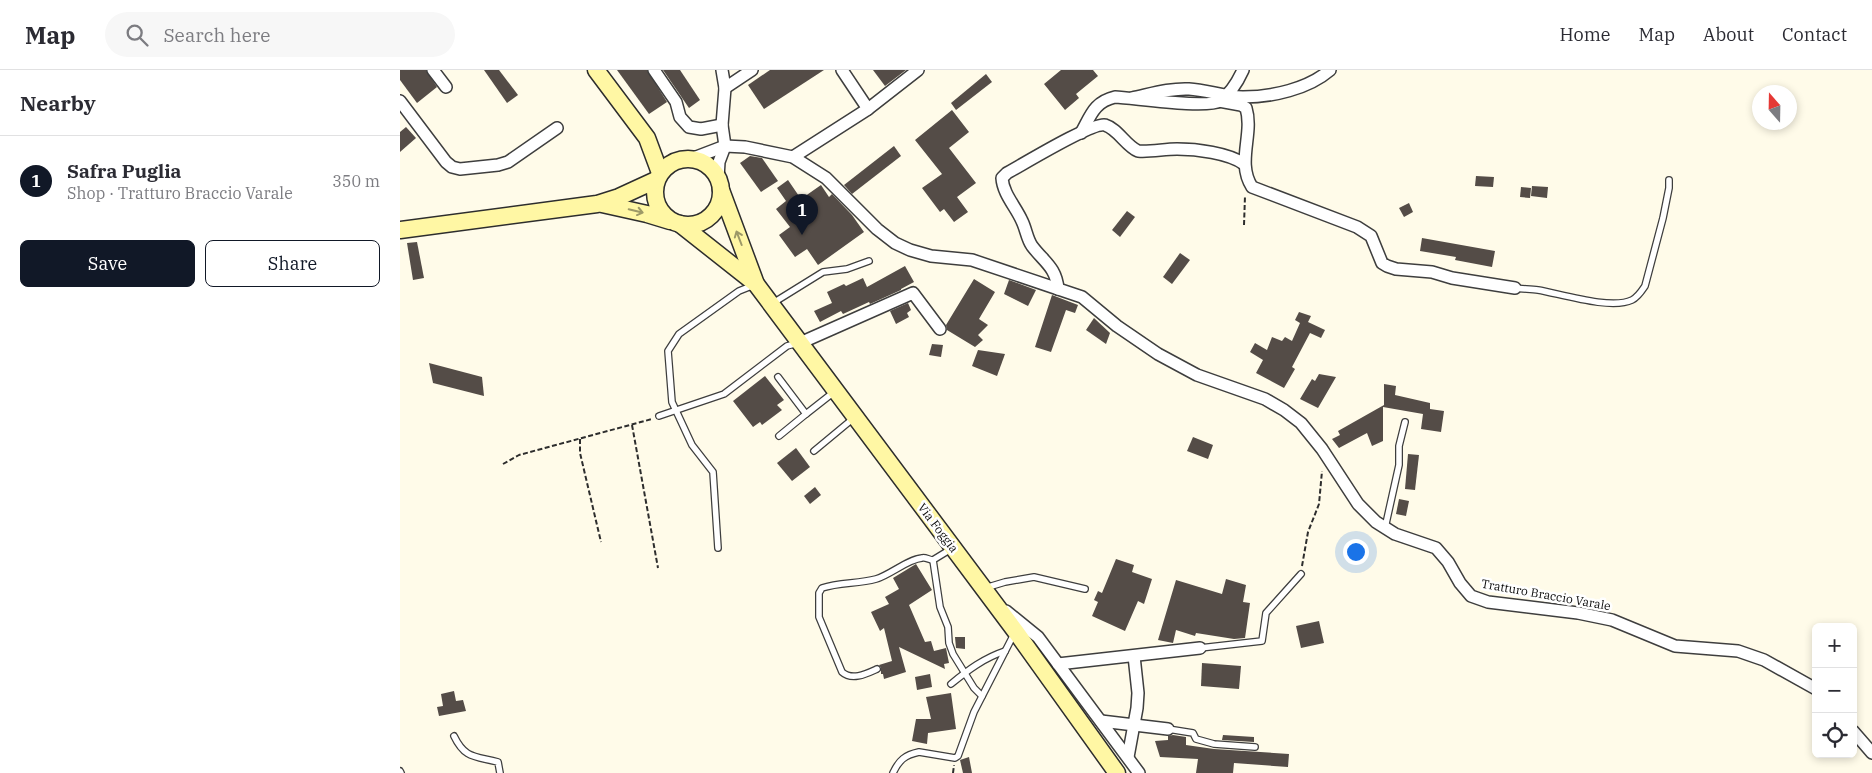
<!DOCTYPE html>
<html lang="en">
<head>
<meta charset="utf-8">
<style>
	:root { --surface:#fff; --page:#f7f7f7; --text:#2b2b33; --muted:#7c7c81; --line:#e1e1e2; --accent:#111827 }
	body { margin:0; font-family:"IBM Plex Serif",serif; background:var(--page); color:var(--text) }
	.controls { position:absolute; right:15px; bottom:15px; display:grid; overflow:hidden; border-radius:8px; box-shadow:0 2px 8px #0003 }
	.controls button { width:45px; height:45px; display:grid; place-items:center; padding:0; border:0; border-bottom:1px solid var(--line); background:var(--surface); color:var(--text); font:25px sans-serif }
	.compass { position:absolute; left:1352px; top:15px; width:45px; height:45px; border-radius:50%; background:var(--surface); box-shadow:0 2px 8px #0003; rotate:340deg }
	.you { position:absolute; left:955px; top:481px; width:18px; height:18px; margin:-12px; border:4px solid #fff; border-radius:50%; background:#1a73e8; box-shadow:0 0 0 8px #1a73e833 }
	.badge { display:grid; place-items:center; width:32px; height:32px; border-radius:50%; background:var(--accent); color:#fff; font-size:16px; font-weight:700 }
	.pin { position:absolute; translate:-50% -41px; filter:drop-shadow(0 1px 2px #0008) }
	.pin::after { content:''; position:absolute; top:26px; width:18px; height:15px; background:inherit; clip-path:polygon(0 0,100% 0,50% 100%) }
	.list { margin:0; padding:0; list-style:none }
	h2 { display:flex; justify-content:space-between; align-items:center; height:65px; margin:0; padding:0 20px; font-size:21px }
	h2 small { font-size:16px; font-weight:400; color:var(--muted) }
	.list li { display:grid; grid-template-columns:32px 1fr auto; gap:15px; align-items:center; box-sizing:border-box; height:90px; padding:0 20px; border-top:1px solid var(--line) }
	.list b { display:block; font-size:19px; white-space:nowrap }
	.list p { margin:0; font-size:16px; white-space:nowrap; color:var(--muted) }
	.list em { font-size:16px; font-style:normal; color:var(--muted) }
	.actions { display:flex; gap:10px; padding:15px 20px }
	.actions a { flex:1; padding:11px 0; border:1px solid var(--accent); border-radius:8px; text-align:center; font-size:18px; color:var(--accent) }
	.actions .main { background:var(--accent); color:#fff }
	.icon { flex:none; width:28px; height:28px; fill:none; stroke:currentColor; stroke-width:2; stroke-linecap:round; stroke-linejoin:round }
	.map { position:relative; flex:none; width:1472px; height:703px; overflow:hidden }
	header { display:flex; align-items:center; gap:30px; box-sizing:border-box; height:70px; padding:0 25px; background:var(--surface); border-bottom:1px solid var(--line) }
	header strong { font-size:24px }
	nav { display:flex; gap:28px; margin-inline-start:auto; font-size:18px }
	.search { width:350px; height:45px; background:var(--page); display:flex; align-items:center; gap:12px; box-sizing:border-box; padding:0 18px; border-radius:28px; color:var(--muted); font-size:19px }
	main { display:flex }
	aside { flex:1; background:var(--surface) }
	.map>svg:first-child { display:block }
	.building { fill:#544c47 }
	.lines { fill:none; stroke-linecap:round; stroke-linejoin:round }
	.service-casing { stroke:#3e3e3e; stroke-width:8 }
	.minor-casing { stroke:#3e3e3e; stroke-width:14 }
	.secondary-casing { stroke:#2d2d2d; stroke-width:19 }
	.path { stroke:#2d2d2d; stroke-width:2; stroke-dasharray:5 2.5; stroke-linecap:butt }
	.service { stroke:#fff; stroke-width:5.5 }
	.minor { stroke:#fff; stroke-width:11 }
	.secondary { stroke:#fff7a4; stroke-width:16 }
	.oneway { stroke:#9d9967 }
	.labels { text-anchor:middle; stroke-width:5; stroke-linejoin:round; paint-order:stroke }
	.street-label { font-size:12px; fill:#0b0b0b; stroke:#fff }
</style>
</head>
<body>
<header>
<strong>Map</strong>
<div class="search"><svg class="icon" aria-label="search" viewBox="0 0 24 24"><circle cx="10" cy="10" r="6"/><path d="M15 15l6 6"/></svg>Search here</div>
<nav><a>Home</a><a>Map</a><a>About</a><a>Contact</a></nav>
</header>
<main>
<aside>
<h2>Nearby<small></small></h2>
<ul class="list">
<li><span class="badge">1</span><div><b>Safra Puglia</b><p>Shop · Tratturo Braccio Varale</p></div><em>350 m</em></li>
</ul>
<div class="actions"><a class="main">Save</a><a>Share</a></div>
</aside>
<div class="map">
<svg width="1472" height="703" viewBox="0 0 1472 703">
	<rect width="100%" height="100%" fill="#fffbe9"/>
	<!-- building -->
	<g class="building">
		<path d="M0 0H26L37 17 17 33 0 10Z"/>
		<path d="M84 0H99L118 25 107 33Z"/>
		<path d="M217 0H247L267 32 249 44Z"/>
		<path d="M263 0H280L300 30 289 38Z"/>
		<path d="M370 0H424L364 39 348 15Z"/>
		<path d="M473 0H506L485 16Z"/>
		<path d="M661 0H693L698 6 676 24 679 28 665 40 644 14Z"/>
		<path d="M586 4 592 12 556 40 551 33Z"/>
		<path d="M552 40 569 62 549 78 576 113 557 127 568 142 554 152 544 139 540 142 522 118 542 104 515 70Z"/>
		<path d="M6 57 16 68 0 82V62Z"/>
		<path d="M494 76 501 86 452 124 444 115Z"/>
		<path d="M350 86 362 88 378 111 361 122 340 93Z"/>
		<path d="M1076 106 1094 107 1093 117 1075 116Z"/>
		<path d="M388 110 401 129 421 115 429 127 432 124 452 145 464 162 418 195 407 179 395 187 379 165 390 157 376 139 386 131 377 118Z"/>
		<path d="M1132 116 1148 117 1147 128 1131 126Z"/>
		<path d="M1121 117 1131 118 1130 128 1120 127Z"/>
		<path d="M1009 133 1013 142 1004 147 999 138Z"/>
		<path d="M727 141 735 147 720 167 712 160Z"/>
		<path d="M1022 168 1095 181 1092 197 1055 190 1056 187 1020 181Z"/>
		<path d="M17 172 24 208 13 210 7 173Z"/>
		<path d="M780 183 790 190 772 214 763 207Z"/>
		<path d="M505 196 514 212 501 219V220L470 234 469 232 443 244 441 241 420 252 414 241 432 233 427 222 444 214 446 216 463 208 467 217Z"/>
		<path d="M574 209 595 222 579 249 588 255 578 265 583 270 575 277 547 260 546 255Z"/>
		<path d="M609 210 636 220 628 236 604 224Z"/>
		<path d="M652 225 678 235 675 243 666 240 651 282 635 277Z"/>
		<path d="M508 233 511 240 507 243 509 247 496 254 490 241Z"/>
		<path d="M899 242 911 246 908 252 925 260 921 268 910 263 892 297 895 299 884 318 856 303 863 290 850 282 855 273 867 280 872 267 882 271 885 267 892 271 900 253 895 250Z"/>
		<path d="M694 248 710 263 706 274 686 260Z"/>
		<path d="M532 274 543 275 541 287 529 285Z"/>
		<path d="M578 280 605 284 597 306 572 296Z"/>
		<path d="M29 293 82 307 84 326 33 313Z"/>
		<path d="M919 304 936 307 918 338 900 329 912 309 915 311Z"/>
		<path d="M365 306 384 330 377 335 382 340 362 355 360 352 353 357 333 331Z"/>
		<path d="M984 314 996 316 995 325 1030 333V339L1044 341 1041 362 1021 359 1023 344 983 337V371L972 376 967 363 939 378 932 369 940 365 938 361 984 335Z"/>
		<path d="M793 367 813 375 808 389 787 381Z"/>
		<path d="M396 378 410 397 392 411 377 393Z"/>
		<path d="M1008 384 1019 385 1015 420 1005 419Z"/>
		<path d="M415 417 421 425 410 434 404 426Z"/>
		<path d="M999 429 1009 431 1006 446 996 444Z"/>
		<path d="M716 489 734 495 732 502 752 509 744 534 738 531 725 561 692 546 698 532 694 530 698 521 702 523Z"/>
		<path d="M516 494 532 520 509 535 525 572 531 571 534 581 546 578 549 593 544 594 545 599 499 577 506 602 484 609 483 604H481V598L479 595 492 591 484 558 480 561 471 542 489 534 485 527 499 519 493 508Z"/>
		<path d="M826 509 846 515 843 532 850 533 845 568 834 569 796 563 795 566 776 560 773 573 758 570 776 510 822 524Z"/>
		<path d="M919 551 924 573 901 578 896 556Z"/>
		<path d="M555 567H565V579L556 578Z"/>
		<path d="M802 593 841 596 839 619 801 616Z"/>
		<path d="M530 604 532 617 517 620 515 607Z"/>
		<path d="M54 621 56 631 63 630 66 641 39 646 37 637 43 636 41 624Z"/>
		<path d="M551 623 556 659 528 663 527 674 512 671 516 649H531L526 627Z"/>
		<path d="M773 665 786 667V675L814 679 889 684 888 697 834 693 833 703H796L798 689 760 687 755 671 768 670V666Z"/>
		<path d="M823 665 854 667V672L822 670Z"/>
		<path d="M569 687 572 703H563L560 690Z"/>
	</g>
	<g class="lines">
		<defs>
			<g id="service">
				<path d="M1115 218C1122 219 1131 219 1138 220 1161 224 1211 240 1232 230 1238 227 1241 222 1245 216L1263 148 1269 118V110"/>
				<path d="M373 233 423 202 447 199 469 191"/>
				<path d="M378 307 406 344 434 322"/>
				<path d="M259 346 324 324 387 276 398 273"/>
				<path d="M379 366 406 344"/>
				<path d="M414 381 455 347"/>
				<path d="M985 458 999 395V376L1005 352"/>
				<path d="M318 478 313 402 292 375 272 332 268 281 279 264 339 221 354 215"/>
				<path d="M551 479 533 490 540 537 548 557 549 573 553 584 574 618 582 626"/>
				<path d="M585 518 605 512 634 507 685 519"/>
				<path d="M800 578 862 571 866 543 901 504"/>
				<path d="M477 599C466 604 452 611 442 602L419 547V523L422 518C439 512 458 514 476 509 490 505 508 489 522 488 525 487 530 490 533 490"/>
				<path d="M551 614C568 600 584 588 605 581"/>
				<path d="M768 659 793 663 796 669 814 674 855 677"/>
				<path d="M54 666C65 689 75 686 98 692L100 703"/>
				<path d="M0 701 1 703"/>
				<path d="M493 703C499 690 505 685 519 682L555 688 558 686 574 642 614 564"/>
			</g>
			<g id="minor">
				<path d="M33 0 46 17"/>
				<path d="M254 0 276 32 280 47 289 57 301 59 322 55"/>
				<path d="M442 0 468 39"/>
				<path d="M325 18 352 0"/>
				<path d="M732 28C751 24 770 18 789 19 807 20 825 27 843 27 872 27 908 19 930 0"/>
				<path d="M0 31 46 92 52 97 60 99 98 95 108 92 157 58"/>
				<path d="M819 31 841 35 846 38C854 64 836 92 852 117L957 157 971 166 982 193 987 196 996 199 1032 202 1052 208 1115 218"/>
				<path d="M681 63C691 45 694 32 715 27 735 28 806 39 820 31 830 24 838 11 843 0"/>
				<path d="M393 87 468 39 518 0"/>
				<path d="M291 89 325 76 345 77 393 87 426 108 477 159 495 173 510 180 531 186 572 190 682 227 717 256 758 284 797 305 865 329 884 340 901 353 922 379 958 434 976 452 995 464 1036 478 1048 492 1060 513 1071 526 1088 532 1178 543 1212 550 1275 576 1338 581 1364 590 1416 619"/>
				<path d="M318 108 319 92 325 76 322 55 325 18 322 0"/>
				<path d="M658 219C656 197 644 192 632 176 627 169 626 159 622 151 616 137 603 124 602 108L607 103C622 95 692 52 705 55 718 59 726 76 738 81 751 82 764 79 777 79 796 79 829 83 844 94"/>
				<path d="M400 273 513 223 540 259"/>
				<path d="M606 541 638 567 739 703"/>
				<path d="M658 594 800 578"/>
				<path d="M701 651 768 659"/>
				<path d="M1453 661 1472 683"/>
				<path d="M728 687 737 638 738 623 734 586"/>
			</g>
			<g id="secondary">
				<path d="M196 0 247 68 260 103"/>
				<circle cx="288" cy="122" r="33"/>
				<path d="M321 120 356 214 616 562 717 703"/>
				<path d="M202 134 247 144 270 151"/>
				<path d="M280 154 356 214"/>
				<path d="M0 160 197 134 219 127 256 110"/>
			</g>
		</defs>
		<!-- service casing -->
		<use href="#service" class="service-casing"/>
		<!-- minor casing -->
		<use href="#minor" class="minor-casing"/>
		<!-- secondary casing -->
		<use href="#secondary" class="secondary-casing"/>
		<!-- path -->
		<g class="path">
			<path d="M844 155 845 126"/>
			<path d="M232 355 258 498"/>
			<path d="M180 369V383L201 472"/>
			<path d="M103 394 119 385 252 349"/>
			<path d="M902 496 908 462 919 434 922 401"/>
			<path d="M553 703 554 695"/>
		</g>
		<!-- service -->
		<use href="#service" class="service"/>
		<!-- minor -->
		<use href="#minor" class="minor"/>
		<!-- secondary -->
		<use href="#secondary" class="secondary"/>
	</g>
	<!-- one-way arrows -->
	<defs><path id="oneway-shaft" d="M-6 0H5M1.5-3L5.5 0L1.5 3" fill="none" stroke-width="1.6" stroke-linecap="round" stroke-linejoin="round" transform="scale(1.25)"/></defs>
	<g class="oneway">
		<use href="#oneway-shaft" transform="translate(236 141) rotate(13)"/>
		<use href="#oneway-shaft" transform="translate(339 168) rotate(-111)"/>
	</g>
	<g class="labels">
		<!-- street labels -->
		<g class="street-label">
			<text transform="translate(538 458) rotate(53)" y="4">Via Foggia</text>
			<text transform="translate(1146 525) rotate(10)" y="4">Tratturo Braccio Varale</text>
		</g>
	</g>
</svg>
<div class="controls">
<button>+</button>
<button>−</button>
<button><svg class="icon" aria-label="locate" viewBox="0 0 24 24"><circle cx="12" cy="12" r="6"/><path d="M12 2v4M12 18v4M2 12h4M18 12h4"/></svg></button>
</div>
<svg class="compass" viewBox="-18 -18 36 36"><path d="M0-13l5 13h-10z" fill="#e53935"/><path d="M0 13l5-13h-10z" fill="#7c7c81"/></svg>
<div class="you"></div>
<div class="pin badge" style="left:402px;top:165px">1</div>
</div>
</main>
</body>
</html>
